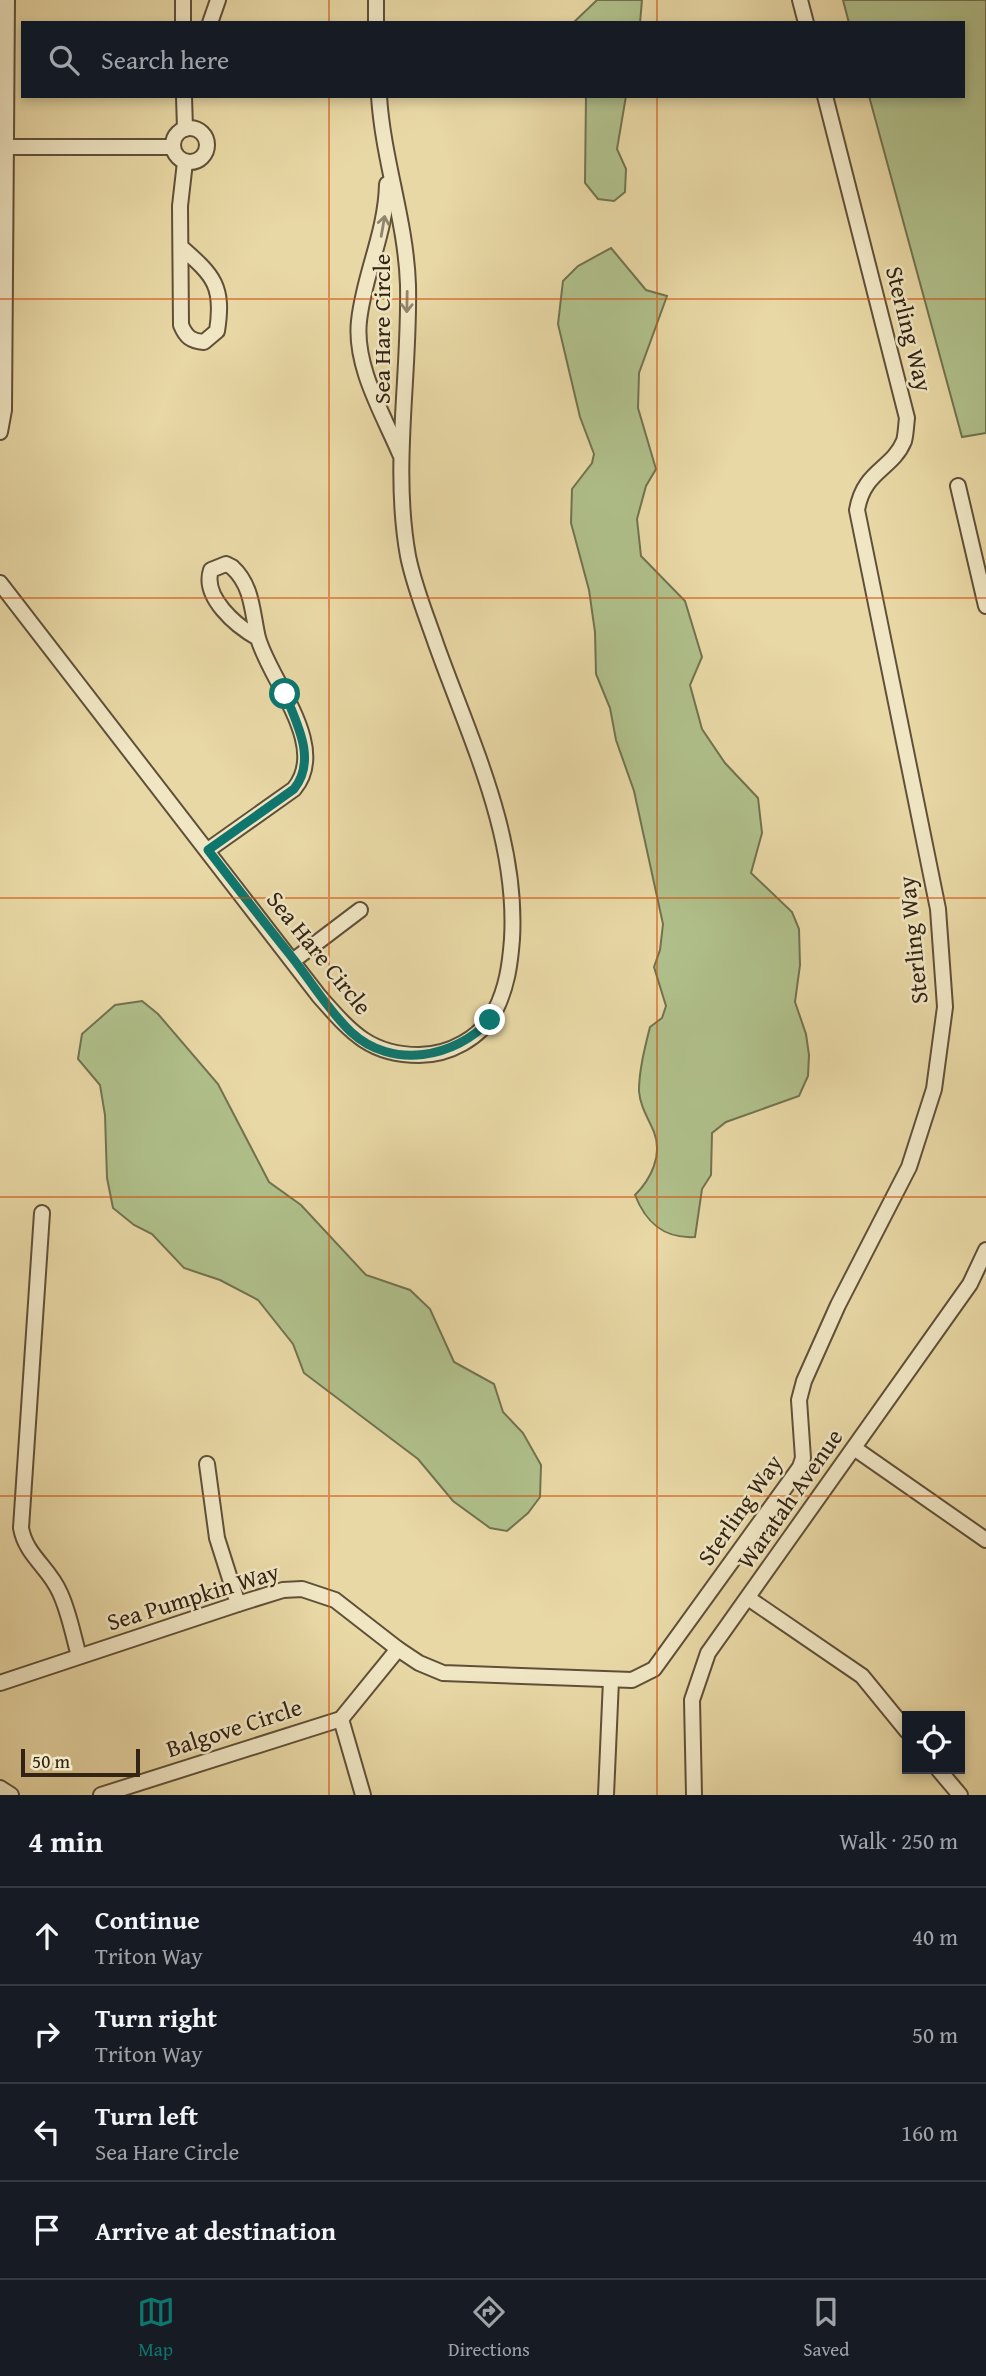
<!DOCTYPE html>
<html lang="en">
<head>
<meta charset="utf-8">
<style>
	:root { --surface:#171b24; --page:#20242c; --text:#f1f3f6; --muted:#9ea1a6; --line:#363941; --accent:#0f766e }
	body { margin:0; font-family:"Gentium Book Plus",serif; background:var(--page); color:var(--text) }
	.controls { position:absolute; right:21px; bottom:21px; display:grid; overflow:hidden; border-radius:0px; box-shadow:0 4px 10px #0003 }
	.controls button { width:63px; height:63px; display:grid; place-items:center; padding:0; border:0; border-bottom:2px solid var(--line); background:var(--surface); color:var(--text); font:35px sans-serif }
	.scale { position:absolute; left:21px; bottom:18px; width:119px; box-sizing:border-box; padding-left:7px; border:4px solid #332315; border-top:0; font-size:19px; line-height:24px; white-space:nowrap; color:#332315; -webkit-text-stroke:5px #f0e6c4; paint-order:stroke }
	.stop { position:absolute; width:21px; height:21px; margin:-16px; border:5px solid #0f766e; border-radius:50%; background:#fff }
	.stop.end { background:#0f766e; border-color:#fff; box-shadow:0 2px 7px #0008 }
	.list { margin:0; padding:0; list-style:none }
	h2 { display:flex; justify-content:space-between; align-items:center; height:91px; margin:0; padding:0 28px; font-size:30px }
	h2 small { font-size:23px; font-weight:400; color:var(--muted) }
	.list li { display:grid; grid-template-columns:46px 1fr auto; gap:21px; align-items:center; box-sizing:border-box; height:98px; padding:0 28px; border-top:2px solid var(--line) }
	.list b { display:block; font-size:26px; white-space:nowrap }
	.list p { margin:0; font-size:23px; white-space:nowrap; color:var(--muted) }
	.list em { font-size:23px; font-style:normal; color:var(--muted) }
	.icon { flex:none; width:38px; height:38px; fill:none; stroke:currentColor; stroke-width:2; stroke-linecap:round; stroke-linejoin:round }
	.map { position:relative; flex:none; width:986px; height:1795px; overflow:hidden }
	.search { position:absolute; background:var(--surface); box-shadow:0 4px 10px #0003; left:21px; right:21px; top:21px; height:77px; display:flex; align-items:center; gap:18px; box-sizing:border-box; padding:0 24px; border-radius:0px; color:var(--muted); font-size:26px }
	.sheet { height:483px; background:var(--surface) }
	nav { display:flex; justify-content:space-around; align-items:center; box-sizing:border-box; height:98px; border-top:2px solid var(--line); background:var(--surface); font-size:19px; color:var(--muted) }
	nav a { display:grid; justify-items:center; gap:4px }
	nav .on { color:var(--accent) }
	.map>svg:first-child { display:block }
	.green { fill:#b0c08b; stroke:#727250; stroke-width:2 }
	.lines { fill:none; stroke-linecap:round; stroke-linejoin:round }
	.street-casing { stroke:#605039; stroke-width:18 }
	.street { stroke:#f0e6c4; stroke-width:14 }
	.oneway { stroke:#92846c }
	.route { stroke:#0f766e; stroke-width:9 }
	.grid { fill:none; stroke:#cd510d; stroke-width:2; stroke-opacity:0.55 }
	.labels { text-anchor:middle; stroke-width:5; stroke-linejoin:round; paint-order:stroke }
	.street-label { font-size:24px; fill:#332315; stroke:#f0e6c4 }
</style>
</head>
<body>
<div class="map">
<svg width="986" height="1795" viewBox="0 0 986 1795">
	<rect width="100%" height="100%" fill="#e8d8a5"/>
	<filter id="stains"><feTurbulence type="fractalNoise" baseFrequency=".00286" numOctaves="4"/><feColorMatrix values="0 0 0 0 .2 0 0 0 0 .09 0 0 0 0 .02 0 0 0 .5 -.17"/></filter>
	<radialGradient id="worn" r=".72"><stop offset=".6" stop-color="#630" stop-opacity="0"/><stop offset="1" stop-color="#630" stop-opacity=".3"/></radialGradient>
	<!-- green -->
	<g class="green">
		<path d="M597 0H642L640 23H573Z"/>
		<path d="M843 0H986V433L962 437 869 96H963V23H849Z"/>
		<path d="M586 96H626L617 149 626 169 625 192 614 201 598 199 585 183Z"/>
		<path d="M611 248 646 290 667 296 639 373 638 408 656 469 646 486 637 519 641 556 685 601 702 657 690 685 702 729 725 763 758 798 762 833 751 873 792 912 799 929 800 965 795 1002 806 1034 809 1055 808 1076 799 1096 726 1122 712 1133 711 1175 702 1189 695 1237C664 1239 646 1223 635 1195 651 1179 663 1155 654 1132 648 1118 640 1106 639 1091 639 1070 645 1047 650 1027L662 1018 666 1006 654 967 660 950 663 924 634 791 616 740 610 708 596 674 595 632 589 590 571 523 572 489 592 463 594 454 580 417 558 324 563 281 578 266Z"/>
		<path d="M142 1001 158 1014 218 1084 269 1182 301 1205 366 1275 410 1290 430 1309 454 1362 494 1384 503 1412 523 1433 541 1465 540 1497 528 1513 507 1531 490 1528 453 1501 418 1459 304 1373 293 1344 258 1300 220 1280 184 1268 152 1234 134 1225 113 1208 107 1178 105 1115 100 1085 78 1059 82 1034 115 1005Z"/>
	</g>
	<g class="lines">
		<defs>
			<g id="street">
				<path d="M183 0V23"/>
				<path d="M376 0V23"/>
				<path d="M800 0 806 23"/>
				<path d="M210 23 218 0"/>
				<path d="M184 96 185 129"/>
				<circle cx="190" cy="145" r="17"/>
				<path d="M6 147H173"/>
				<path d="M387 184C386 233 364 274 359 321 354 366 383 414 400 454"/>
				<path d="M181 247C214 276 224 286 217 331L204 342C191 341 186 337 181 325L180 206 185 162"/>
				<path d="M0 432 4 410 7 0"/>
				<path d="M958 486 986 606"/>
				<path d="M0 583 319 996C350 1031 369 1055 419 1055 449 1055 481 1038 495 1011 507 987 510 965 512 939 518 836 470 739 436 644 426 615 414 586 408 556 392 467 410 375 408 285 406 221 383 160 379 96"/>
				<path d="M208 850 294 789C330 746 270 681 258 638 252 613 253 586 232 567L226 564 211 570C202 597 236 626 258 638"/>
				<path d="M294 960 360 910"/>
				<path d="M42 1213 21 1528C26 1556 50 1568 60 1593 69 1612 73 1635 79 1656"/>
				<path d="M854 1448 986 1540"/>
				<path d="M207 1464 217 1538 238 1604"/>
				<path d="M748 1598 862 1676 907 1731"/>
				<path d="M0 1683 238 1604 283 1590 302 1589 335 1600 398 1649 419 1663 443 1673 632 1680 654 1669 800 1467 803 1458 799 1400 804 1381 838 1305 909 1167 934 1089 945 1007 938 909 857 510C864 470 892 470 904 441 906 434 906 425 907 418L825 96"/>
				<path d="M341 1719 363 1795"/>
				<path d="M938 1769 960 1795"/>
				<path d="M0 1788 11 1795"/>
				<path d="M101 1795 341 1719 398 1649"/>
				<path d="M606 1795 611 1680"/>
				<path d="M694 1795 692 1700 708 1653 970 1284 986 1250"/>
			</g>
		</defs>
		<!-- street casing -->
		<use href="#street" class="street-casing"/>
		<!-- street -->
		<use href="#street" class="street"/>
	</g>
	<!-- one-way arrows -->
	<defs><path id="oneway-shaft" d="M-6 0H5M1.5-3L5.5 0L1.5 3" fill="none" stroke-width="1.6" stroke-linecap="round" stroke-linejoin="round" transform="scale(1.75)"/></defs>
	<g class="oneway">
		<use href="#oneway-shaft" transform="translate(383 226) rotate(-80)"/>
		<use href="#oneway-shaft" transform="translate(407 302) rotate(91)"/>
	</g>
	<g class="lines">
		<!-- route -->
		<path class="route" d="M285 694C297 724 317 760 294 789L208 850C235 885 263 921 291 956 311 981 327 1009 351 1032 392 1070 455 1058 490 1020"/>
	</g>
	<!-- grid -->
	<path class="grid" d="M329 0V23M657 0V23M329 96V1795M657 96V1795M0 299H986M0 598H986M0 898H986M0 1197H986M0 1496H986"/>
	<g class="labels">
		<!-- street labels -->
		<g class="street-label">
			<text transform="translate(382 329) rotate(-90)" y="8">Sea Hare Circle</text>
			<text transform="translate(909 329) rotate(76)" y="8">Sterling Way</text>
			<text transform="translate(913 940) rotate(-96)" y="8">Sterling Way</text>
			<text transform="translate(319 953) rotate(51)" y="8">Sea Hare Circle</text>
			<text transform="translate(790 1499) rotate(-55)" y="8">Waratah Avenue</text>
			<text transform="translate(740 1510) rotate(-55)" y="8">Sterling Way</text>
			<text transform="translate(193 1597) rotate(-17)" y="8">Sea Pumpkin Way</text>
			<text transform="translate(234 1728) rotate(-18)" y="8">Balgove Circle</text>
		</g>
	</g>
	<rect width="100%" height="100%" filter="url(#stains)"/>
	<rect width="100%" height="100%" fill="url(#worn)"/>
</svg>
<div class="controls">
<button><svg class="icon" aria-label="locate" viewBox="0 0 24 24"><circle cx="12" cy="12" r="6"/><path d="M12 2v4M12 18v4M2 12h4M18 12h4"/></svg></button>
</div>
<div class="scale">50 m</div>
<div class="stop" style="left:285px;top:694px"></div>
<div class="stop end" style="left:490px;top:1020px"></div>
<div class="search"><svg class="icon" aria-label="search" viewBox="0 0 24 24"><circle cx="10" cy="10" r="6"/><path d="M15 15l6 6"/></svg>Search here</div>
</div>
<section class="sheet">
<h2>4 min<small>Walk · 250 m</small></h2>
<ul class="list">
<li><svg class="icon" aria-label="ahead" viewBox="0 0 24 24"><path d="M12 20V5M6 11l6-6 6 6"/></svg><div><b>Continue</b><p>Triton Way</p></div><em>40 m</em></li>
<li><svg class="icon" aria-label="right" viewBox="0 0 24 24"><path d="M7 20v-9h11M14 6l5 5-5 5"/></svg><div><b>Turn right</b><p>Triton Way</p></div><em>50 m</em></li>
<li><svg class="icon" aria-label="left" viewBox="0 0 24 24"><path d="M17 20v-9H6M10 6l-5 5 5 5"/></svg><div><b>Turn left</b><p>Sea Hare Circle</p></div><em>160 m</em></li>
<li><svg class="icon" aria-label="arrive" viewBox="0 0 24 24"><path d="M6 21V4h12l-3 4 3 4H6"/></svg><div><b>Arrive at destination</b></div></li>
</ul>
</section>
<nav>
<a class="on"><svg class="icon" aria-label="map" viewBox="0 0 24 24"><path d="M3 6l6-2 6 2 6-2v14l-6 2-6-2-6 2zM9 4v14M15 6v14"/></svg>Map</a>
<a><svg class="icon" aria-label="directions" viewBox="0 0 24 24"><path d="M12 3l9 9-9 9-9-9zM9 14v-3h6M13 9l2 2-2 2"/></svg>Directions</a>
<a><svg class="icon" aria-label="saved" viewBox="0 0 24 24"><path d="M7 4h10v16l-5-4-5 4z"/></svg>Saved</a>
</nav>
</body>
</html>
